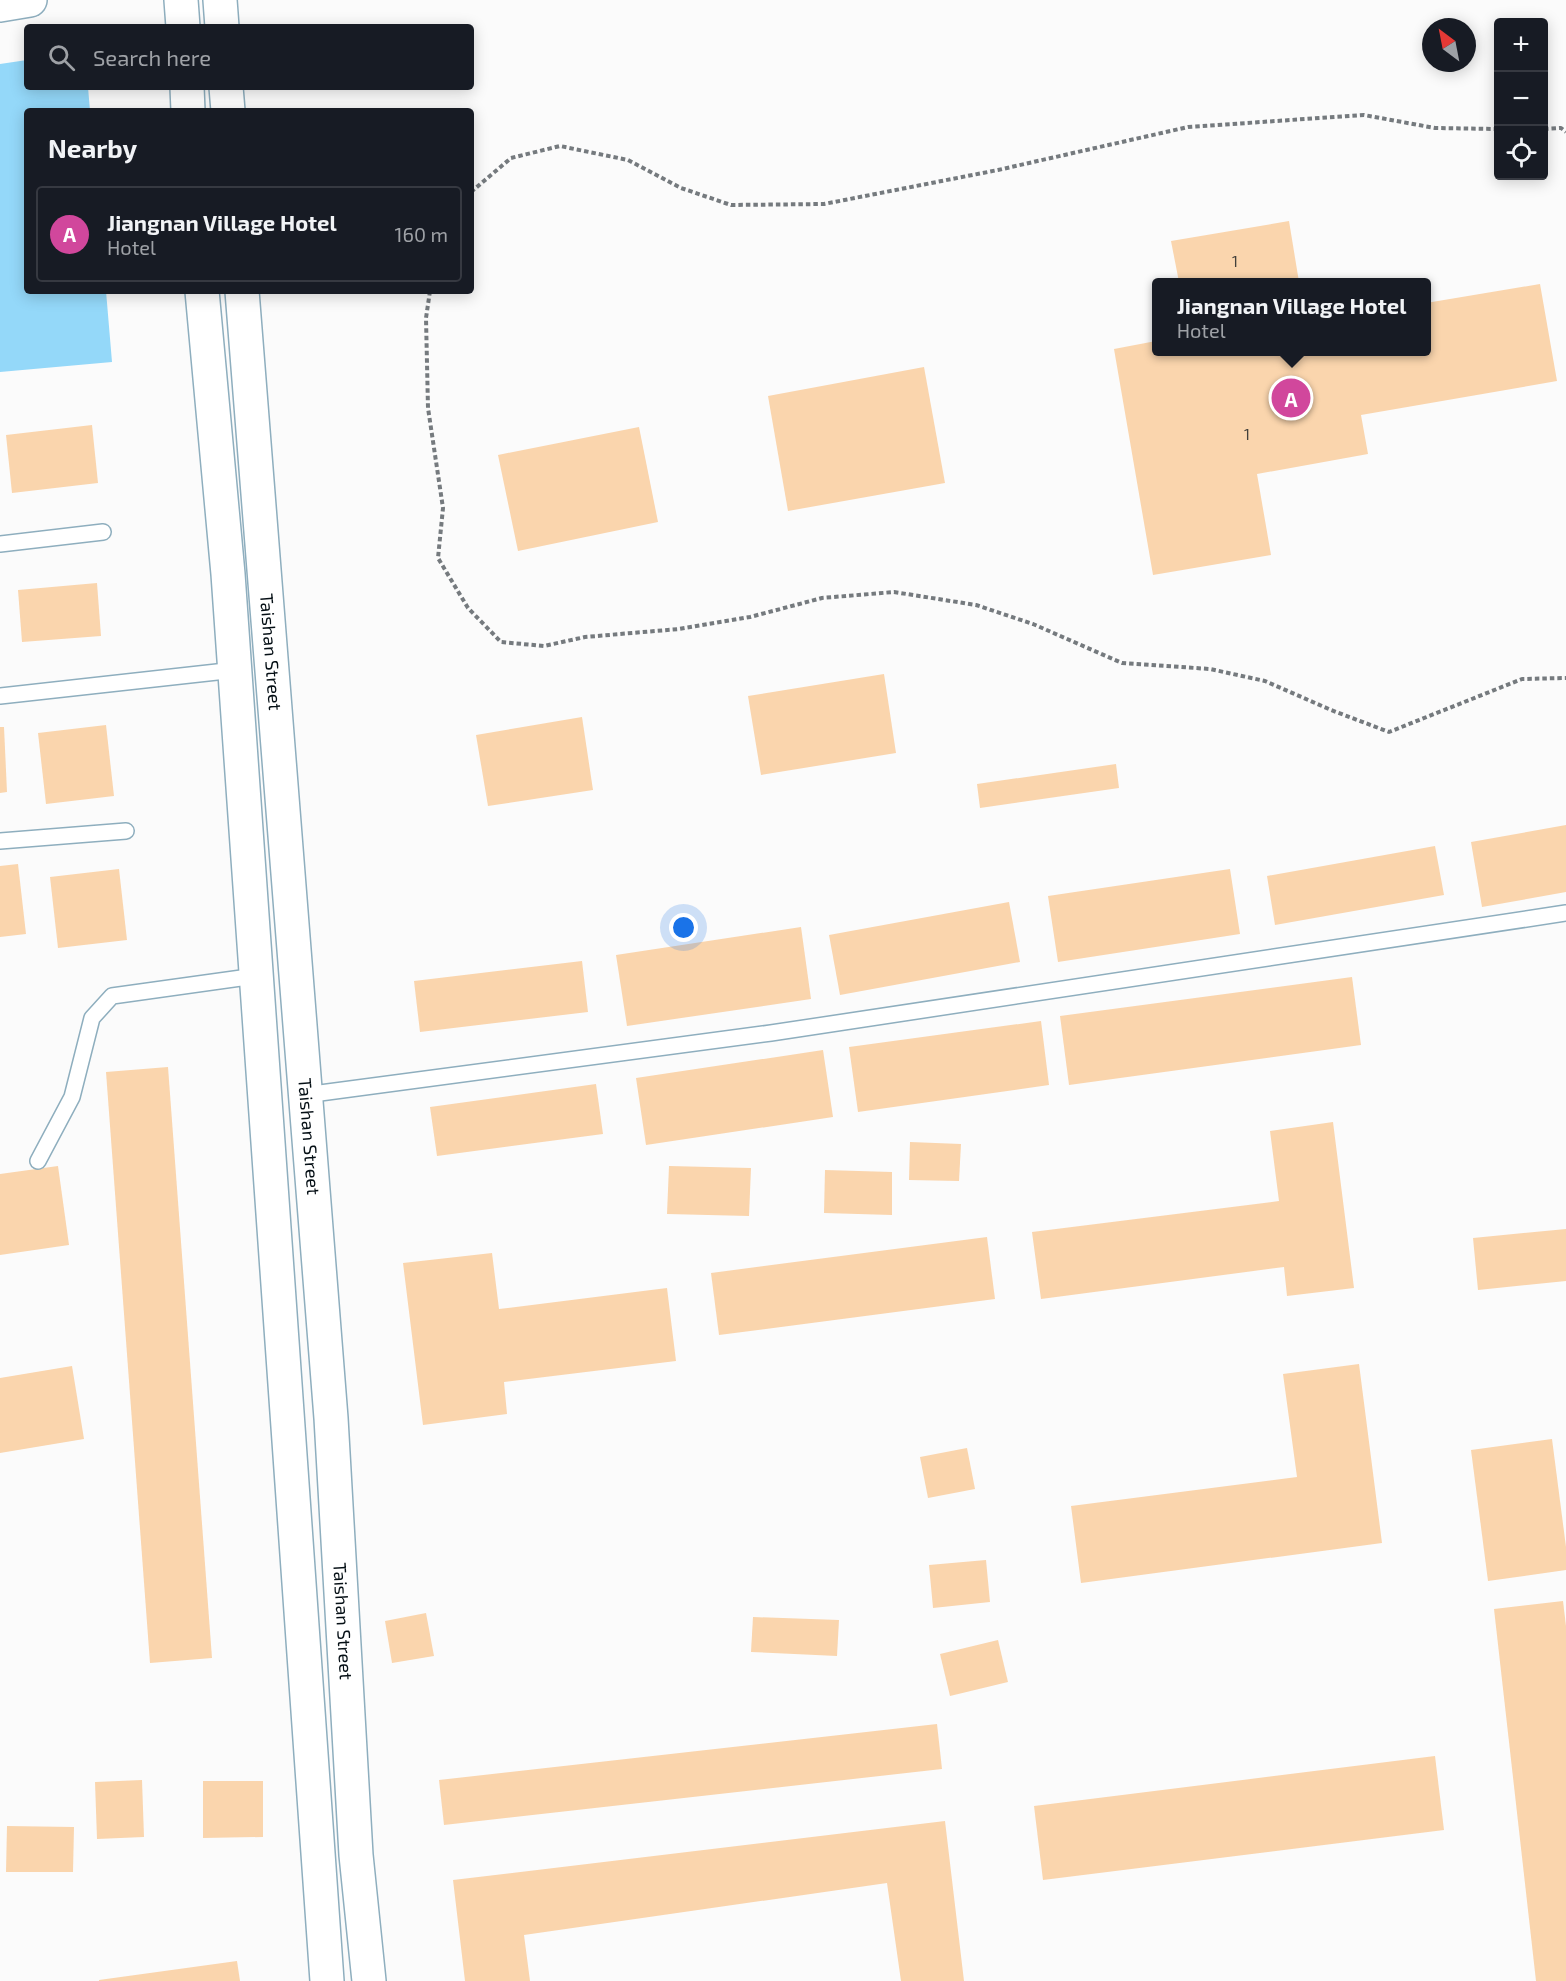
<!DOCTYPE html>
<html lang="en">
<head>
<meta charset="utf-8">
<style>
	:root { --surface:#171b24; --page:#242831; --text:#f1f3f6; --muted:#9ea1a6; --line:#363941; --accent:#0b8043 }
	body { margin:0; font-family:"Exo 2",sans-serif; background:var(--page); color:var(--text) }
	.controls { position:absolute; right:18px; top:18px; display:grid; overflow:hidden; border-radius:6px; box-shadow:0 3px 15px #0003 }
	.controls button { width:54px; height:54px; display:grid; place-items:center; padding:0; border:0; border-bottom:2px solid var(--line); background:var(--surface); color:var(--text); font:30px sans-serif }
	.compass { position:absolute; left:1422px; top:18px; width:54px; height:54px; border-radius:50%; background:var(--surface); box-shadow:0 3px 15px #0003; rotate:328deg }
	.you { position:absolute; left:684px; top:928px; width:21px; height:21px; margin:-15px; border:4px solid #fff; border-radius:50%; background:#1a73e8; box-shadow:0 0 0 9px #1a73e833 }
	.badge { display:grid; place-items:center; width:39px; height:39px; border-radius:50%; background:var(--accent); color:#fff; font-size:20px; font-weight:700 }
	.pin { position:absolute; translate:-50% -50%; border:3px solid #fff; box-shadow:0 2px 6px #0006 }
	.popup { position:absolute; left:1152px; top:278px; width:279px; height:78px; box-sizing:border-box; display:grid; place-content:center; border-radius:6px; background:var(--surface); filter:drop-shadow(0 2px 4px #0005); font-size:20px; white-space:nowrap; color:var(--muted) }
	.popup b { font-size:22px; color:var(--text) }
	.popup::after { content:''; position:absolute; left:50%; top:100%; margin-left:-12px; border:12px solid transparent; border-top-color:var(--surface) }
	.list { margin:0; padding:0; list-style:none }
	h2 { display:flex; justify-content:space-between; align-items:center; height:78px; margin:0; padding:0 24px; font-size:26px }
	h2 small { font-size:20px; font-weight:400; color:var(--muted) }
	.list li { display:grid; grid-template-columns:39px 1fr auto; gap:18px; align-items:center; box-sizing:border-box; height:96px; margin:0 12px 12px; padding:0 12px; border:2px solid var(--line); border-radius:6px }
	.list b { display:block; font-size:22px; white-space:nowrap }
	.list p { margin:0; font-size:20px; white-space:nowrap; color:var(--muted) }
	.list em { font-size:20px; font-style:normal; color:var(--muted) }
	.icon { flex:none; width:33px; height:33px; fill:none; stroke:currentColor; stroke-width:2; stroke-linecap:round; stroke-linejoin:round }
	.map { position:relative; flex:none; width:1566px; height:1981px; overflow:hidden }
	.search { position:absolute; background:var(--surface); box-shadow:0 3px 15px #0003; left:24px; top:24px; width:450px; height:66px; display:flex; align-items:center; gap:15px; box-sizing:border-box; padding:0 21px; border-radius:6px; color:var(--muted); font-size:22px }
	.panel { position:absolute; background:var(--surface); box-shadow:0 3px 15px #0003; left:24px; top:108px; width:450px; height:186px; border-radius:6px }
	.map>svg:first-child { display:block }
	.green { fill:#94d8f9 }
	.building { fill:#fad5ad }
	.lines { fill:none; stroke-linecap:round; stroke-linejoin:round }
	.lane-casing { stroke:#8eaebe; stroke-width:18 }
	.secondary-casing { stroke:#8eaebe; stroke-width:36 }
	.path { stroke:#757a7e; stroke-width:4; stroke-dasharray:4.5 3; stroke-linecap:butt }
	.lane { stroke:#fff; stroke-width:15 }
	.secondary { stroke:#fff; stroke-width:33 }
	.labels { text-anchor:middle; stroke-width:4.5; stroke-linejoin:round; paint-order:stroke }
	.number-label { font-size:15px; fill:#42403b }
	.street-label { font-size:18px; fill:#050f15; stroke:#fbfbfb }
</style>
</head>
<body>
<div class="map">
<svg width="1566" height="1981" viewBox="0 0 1566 1981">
	<rect width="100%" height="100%" fill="#fbfbfb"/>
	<!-- green -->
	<path class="green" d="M27 60V87H88L90 111H27V291H106L112 362 0 372V64Z"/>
	<!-- building -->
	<g class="building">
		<path d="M1289 221 1299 282H1179L1171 241Z"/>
		<path d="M1540 284 1557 381 1361 415 1368 454 1257 474 1271 555 1153 575 1114 349 1156 341V352H1426V303Z"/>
		<path d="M924 367 945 483 788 511 768 396Z"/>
		<path d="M92 425 98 483 12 493 6 435Z"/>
		<path d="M639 427 658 522 518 551 498 455Z"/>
		<path d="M97 583 101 636 22 642 18 590Z"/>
		<path d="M884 674 896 753 761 775 748 696Z"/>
		<path d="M582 717 593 790 488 806 476 735Z"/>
		<path d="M106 725 114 796 46 804 38 733Z"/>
		<path d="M0 727H4L7 792 0 793Z"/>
		<path d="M1116 764 1119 788 980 808 977 784Z"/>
		<path d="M1566 825V892L1482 907 1471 842Z"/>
		<path d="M1435 846 1444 895 1275 925 1267 876Z"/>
		<path d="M18 864 26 934 0 937V866Z"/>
		<path d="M119 869 127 940 58 948 50 877Z"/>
		<path d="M1230 869 1240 934 1058 962 1048 896Z"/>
		<path d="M1009 902 1020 962 840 995 829 935Z"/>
		<path d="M801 927 811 999 627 1026 616 955Z"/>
		<path d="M582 961 588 1012 420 1032 414 981Z"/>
		<path d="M1352 977 1361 1045 1069 1085 1060 1016Z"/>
		<path d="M1041 1021 1049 1085 858 1112 849 1047Z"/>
		<path d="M823 1050 833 1117 646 1145 636 1078Z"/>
		<path d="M168 1067 212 1658 150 1663 106 1072Z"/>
		<path d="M596 1084 603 1134 437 1156 430 1107Z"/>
		<path d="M1333 1122 1354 1288 1287 1296 1284 1267 1041 1299 1032 1232 1279 1201 1270 1131Z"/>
		<path d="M910 1142 961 1144 959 1181 909 1180Z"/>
		<path d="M58 1166 69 1245 0 1255V1174Z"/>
		<path d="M669 1166 751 1168 749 1216 667 1214Z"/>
		<path d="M825 1170 892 1172V1215L824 1213Z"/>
		<path d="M1566 1229V1281L1478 1290 1473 1238Z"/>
		<path d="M987 1237 995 1299 719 1335 711 1273Z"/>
		<path d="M492 1253 499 1309 667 1288 676 1361 504 1382 507 1414 423 1425 403 1263Z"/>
		<path d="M1359 1364 1382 1543 1081 1583 1071 1506 1297 1477 1283 1374Z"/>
		<path d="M72 1366 84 1439 0 1453V1378Z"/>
		<path d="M1552 1439 1566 1547V1570L1488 1581 1471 1450Z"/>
		<path d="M967 1448 975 1489 928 1498 920 1457Z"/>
		<path d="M986 1560 990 1602 933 1608 929 1565Z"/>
		<path d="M1563 1601 1566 1626V1981H1536L1494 1609Z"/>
		<path d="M426 1613 434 1656 392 1663 385 1621Z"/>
		<path d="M753 1617 839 1620 837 1656 751 1652Z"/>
		<path d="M998 1640 1008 1682 950 1696 940 1654Z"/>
		<path d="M937 1724 942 1769 444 1825 439 1780Z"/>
		<path d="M1435 1756 1444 1830 1043 1880 1034 1806Z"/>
		<path d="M142 1780 144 1837 97 1839 95 1782Z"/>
		<path d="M203 1781H263V1837L203 1838Z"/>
		<path d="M945 1821 964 1981H901L887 1883 524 1935 530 1981H465L453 1880Z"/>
		<path d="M7 1826 74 1827 73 1872H6Z"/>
		<path d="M237 1961 240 1981H99V1980Z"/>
	</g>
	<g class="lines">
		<defs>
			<g id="lane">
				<path d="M0 544 103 532"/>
				<path d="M0 696 235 670"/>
				<path d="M0 841 126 831"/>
				<path d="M305 1095 771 1033 1566 913"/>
				<path d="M38 1161 72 1097 92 1018 112 996 256 976"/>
			</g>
			<g id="secondary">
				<path d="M181 0 183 27"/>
				<path d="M220 0 222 27"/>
				<path d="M0 5 30 0"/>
				<path d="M187 87 188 111"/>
				<path d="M226 87 228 111"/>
				<path d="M202 291 228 574 327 1981"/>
				<path id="s1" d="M242 291 331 1418 356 1855 369 1981"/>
			</g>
		</defs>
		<!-- lane casing -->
		<use href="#lane" class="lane-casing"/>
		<!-- secondary casing -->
		<use href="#secondary" class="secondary-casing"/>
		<!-- path -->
		<g class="path">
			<path d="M1544 129 1561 128 1566 132"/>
			<path d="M471 192 511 158 560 146 628 160 681 188 731 205 824 204 998 170 1188 127 1364 115 1435 128 1498 129"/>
			<path d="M430 291 426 318 428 408 443 508 438 558 468 608 501 642 544 646 585 637 679 629 750 617 822 598 894 592 976 605 1033 624 1122 663 1210 669 1265 681 1331 710 1389 732 1522 679 1566 678"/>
		</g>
		<!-- lane -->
		<use href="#lane" class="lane"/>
		<!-- secondary -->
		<use href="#secondary" class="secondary"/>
	</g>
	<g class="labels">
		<!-- number labels -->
		<g class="number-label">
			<text x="1235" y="267">1</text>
			<text x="1247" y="440">1</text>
		</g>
		<!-- street labels -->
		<g class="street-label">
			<text dy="6" stroke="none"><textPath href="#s1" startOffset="362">Taishan Street</textPath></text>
			<text dy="6" stroke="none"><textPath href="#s1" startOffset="848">Taishan Street</textPath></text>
			<text dy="6" stroke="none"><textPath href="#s1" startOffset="1334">Taishan Street</textPath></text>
		</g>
	</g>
</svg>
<div class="controls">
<button>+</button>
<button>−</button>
<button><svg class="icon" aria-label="locate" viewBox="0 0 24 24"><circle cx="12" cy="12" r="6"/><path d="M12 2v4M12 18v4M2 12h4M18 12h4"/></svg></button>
</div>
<svg class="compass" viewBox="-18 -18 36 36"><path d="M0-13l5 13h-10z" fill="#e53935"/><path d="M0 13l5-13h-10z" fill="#9ea1a6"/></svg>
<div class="you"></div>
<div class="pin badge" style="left:1291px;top:398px;background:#d1479c">A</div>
<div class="popup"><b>Jiangnan Village Hotel</b>Hotel</div>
<div class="search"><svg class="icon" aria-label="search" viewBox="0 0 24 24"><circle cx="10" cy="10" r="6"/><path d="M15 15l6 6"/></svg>Search here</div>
<section class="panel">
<h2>Nearby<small></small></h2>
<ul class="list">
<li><span class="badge" style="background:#d1479c">A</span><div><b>Jiangnan Village Hotel</b><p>Hotel</p></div><em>160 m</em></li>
</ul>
</section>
</div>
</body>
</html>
